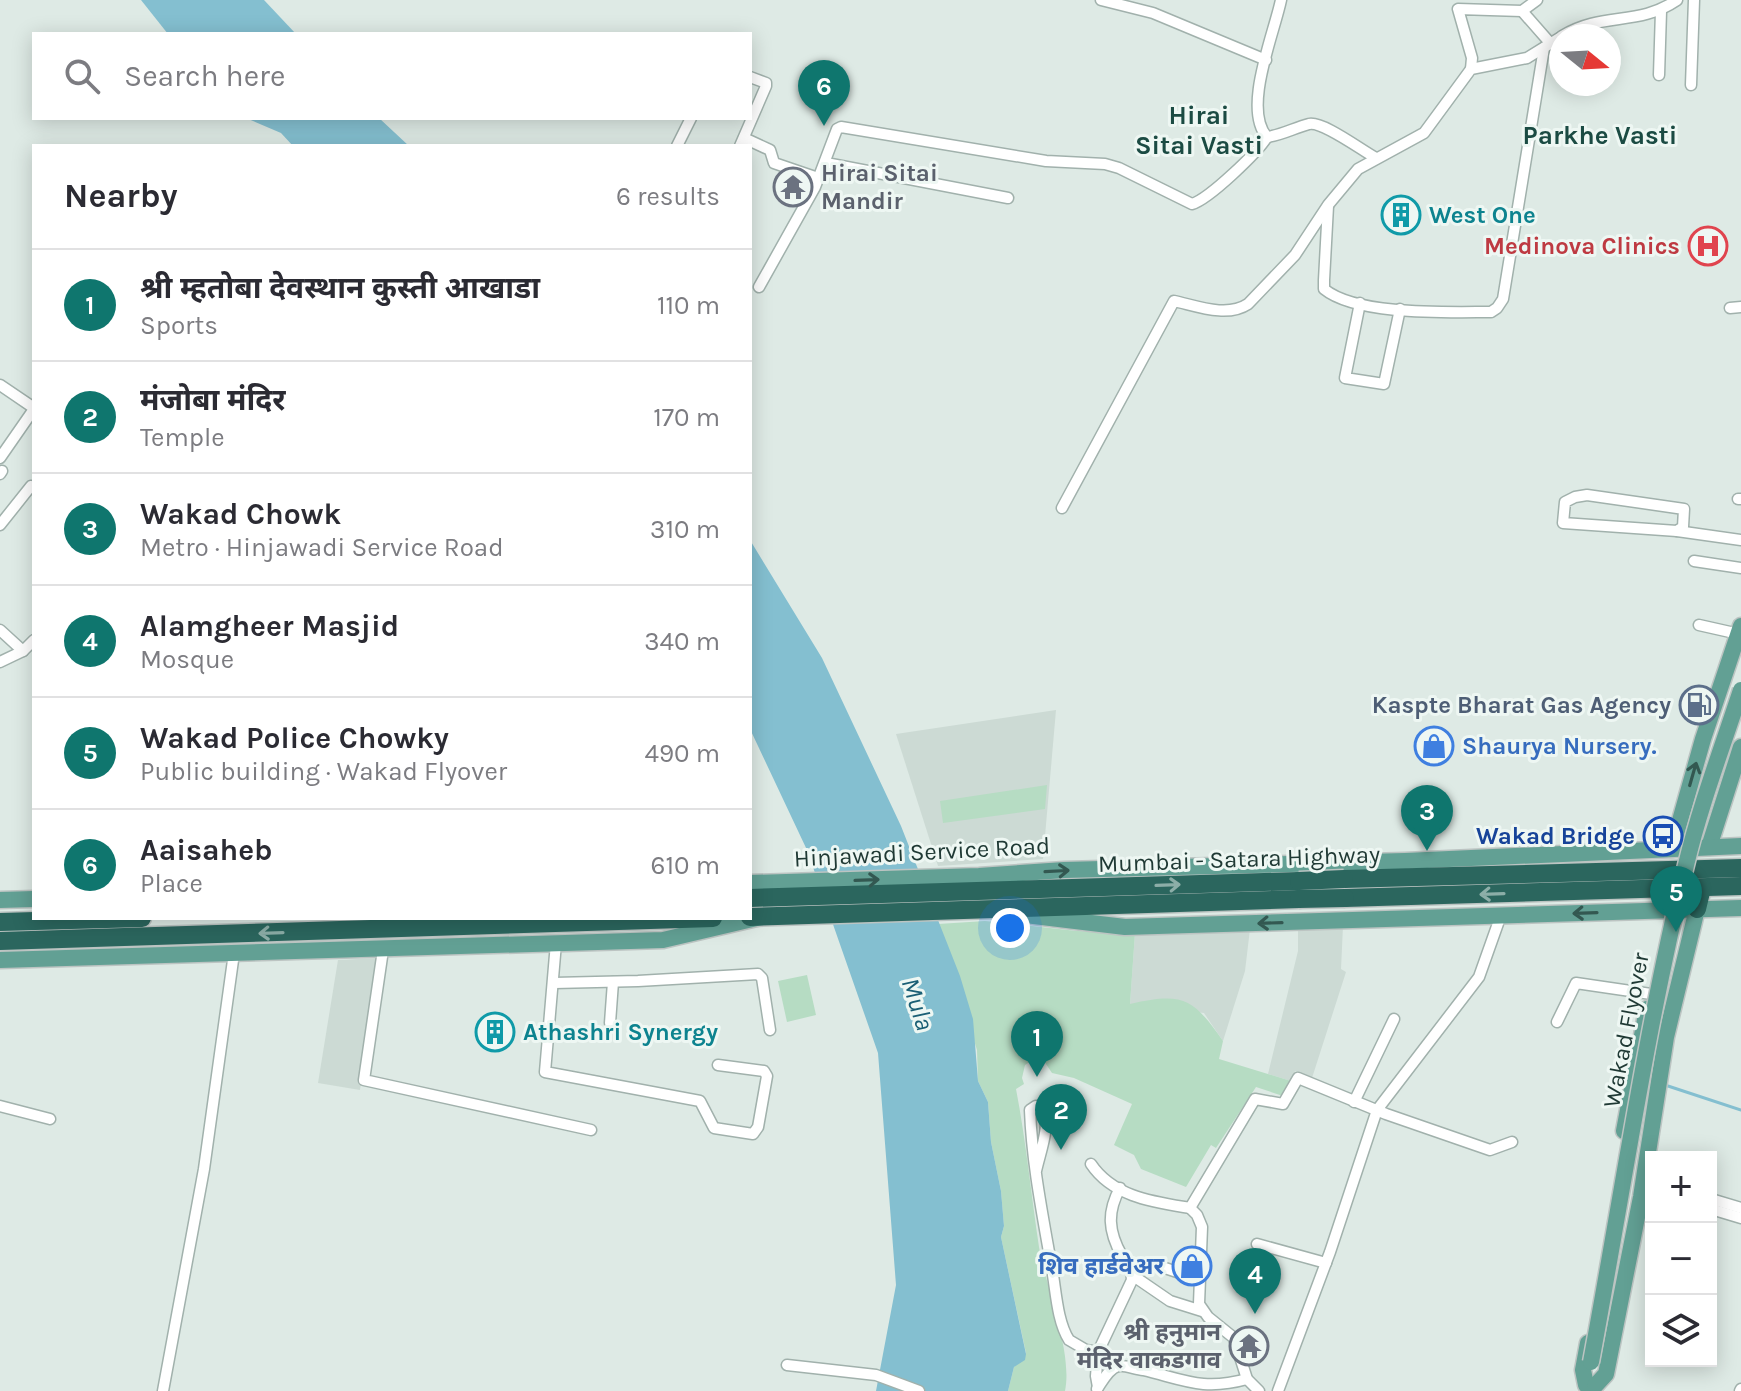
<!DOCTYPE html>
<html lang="en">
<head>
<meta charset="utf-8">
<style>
	:root { --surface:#fff; --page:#f7f7f7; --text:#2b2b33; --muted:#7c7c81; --line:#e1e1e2; --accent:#0f766e }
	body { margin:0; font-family:Karla,"Noto Sans Devanagari",sans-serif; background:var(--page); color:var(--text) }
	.controls { position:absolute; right:24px; bottom:24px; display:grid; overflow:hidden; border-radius:0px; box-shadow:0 4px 20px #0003 }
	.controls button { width:72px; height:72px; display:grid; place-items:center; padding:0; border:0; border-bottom:2px solid var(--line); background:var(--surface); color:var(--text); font:40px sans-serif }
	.compass { position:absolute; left:1549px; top:24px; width:72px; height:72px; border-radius:50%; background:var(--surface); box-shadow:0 4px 20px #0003; rotate:108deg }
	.you { position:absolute; left:1010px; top:928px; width:28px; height:28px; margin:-20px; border:6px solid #fff; border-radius:50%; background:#1a73e8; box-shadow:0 0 0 12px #1a73e833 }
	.badge { display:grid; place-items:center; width:52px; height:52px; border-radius:50%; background:var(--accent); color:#fff; font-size:26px; font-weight:700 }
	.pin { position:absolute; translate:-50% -66px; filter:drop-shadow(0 2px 4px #0008) }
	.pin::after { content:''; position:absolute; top:42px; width:28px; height:24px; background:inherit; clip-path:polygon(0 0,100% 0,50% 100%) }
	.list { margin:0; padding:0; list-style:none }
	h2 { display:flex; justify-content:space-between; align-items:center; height:104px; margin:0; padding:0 32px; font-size:34px }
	h2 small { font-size:26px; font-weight:400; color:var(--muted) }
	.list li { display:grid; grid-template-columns:52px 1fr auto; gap:24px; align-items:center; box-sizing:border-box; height:112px; padding:0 32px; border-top:2px solid var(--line) }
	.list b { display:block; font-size:30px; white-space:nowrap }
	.list p { margin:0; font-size:26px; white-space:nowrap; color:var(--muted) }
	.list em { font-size:26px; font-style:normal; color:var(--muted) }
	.icon { flex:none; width:44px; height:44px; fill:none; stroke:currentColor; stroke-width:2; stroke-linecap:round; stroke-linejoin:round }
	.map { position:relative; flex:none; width:1741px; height:1391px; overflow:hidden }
	.search { position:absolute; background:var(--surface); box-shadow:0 4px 20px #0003; left:32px; top:32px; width:720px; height:88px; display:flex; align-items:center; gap:20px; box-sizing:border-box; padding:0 28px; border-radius:0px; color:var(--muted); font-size:30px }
	.panel { position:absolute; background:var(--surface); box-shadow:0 4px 20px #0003; left:32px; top:144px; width:720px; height:776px; border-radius:0px }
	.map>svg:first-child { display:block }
	.built { fill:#ccdad4 }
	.green { fill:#b6dcc3 }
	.water { fill:#84bfd0 }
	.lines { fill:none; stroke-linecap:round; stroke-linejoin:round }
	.stream { stroke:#84bfd0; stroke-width:3 }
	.street-casing { stroke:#a1b1ac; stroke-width:13 }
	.primary-casing { stroke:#bcc4c2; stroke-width:19 }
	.highway-casing { stroke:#bcc4c2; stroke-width:21 }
	.street { stroke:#fff; stroke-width:10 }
	.primary { stroke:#62a094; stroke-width:16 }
	.highway { stroke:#2b665e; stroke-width:18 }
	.primary-bridge-casing { stroke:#bcc4c2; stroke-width:19; stroke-linecap:butt }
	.highway-bridge-casing { stroke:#bcc4c2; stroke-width:21; stroke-linecap:butt }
	.primary-bridge { stroke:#62a094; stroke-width:16 }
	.highway-bridge { stroke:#2b665e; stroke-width:18 }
	.oneway { stroke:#335851 }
	.oneway2 { stroke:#8caea8 }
	.labels { text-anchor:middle; stroke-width:6; stroke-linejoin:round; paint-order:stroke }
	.worship-label { font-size:24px; font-weight:bold; fill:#5b616d; stroke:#eef7f3; text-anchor:start }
	.culture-label { font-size:24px; font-weight:bold; fill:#0d838f; stroke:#eef7f3; text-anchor:start }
	.health-label { font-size:24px; font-weight:bold; fill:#be3a42; stroke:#eef7f3; text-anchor:end }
	.service-label { font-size:24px; font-weight:bold; fill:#4e5e75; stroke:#eef7f3; text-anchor:end }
	.shop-label { font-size:24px; font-weight:bold; fill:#366cbe; stroke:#eef7f3; text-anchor:start }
	.transit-label { font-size:24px; font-weight:bold; fill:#164399; stroke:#eef7f3; text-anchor:end }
	.street-label { font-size:24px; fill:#1f3934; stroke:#eef7f3 }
	.neighbourhood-label { font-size:26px; font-weight:bold; fill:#1b4b43; stroke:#eef7f3 }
	.water-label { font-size:26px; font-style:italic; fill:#1a5f75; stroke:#eef7f3 }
</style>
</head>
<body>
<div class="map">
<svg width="1741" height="1391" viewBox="0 0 1741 1391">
	<rect width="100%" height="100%" fill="#deeae5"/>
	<!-- built -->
	<g class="built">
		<path d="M1056 710 1043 859 938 866 896 734Z"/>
		<path d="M1343 926 1341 969 1346 972 1312 1078 1295 1071 1291 1081 1268 1074 1298 951V927Z"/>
		<path d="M1250 929 1245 971 1223 1041 1204 1013 1130 1004 1135 933Z"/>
		<path d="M379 958 360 1090 318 1083 338 960Z"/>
	</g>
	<!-- green -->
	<g class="green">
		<path d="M1047 785 1045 809 943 823 940 801Z"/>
		<path d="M985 921 1077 931 1135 933 1130 1004C1183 992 1193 998 1223 1041L1219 1059 1291 1081 1286 1097 1256 1087 1216 1148 1211 1145 1186 1187 1141 1169 1134 1155 1114 1145 1132 1104 1074 1078 1052 1073 1044 1061 1034 1059 1025 1065 1022 1078 1024 1084 1016 1089C1026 1141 1031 1194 1039 1247 1046 1288 1073 1352 1065 1391H1008L1014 1367 1026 1353 1001 1237 1004 1226 1001 1191 991 1142 988 1102 978 1081 977 1050 938 924Z"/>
		<path d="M807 975 816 1015 787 1022 778 981Z"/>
	</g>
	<!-- water -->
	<g class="water">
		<path d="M141 0H264L296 34H168Z"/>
		<path d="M246 118H379L409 146H293L281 133Z"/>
		<path d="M750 540 822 658 901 826 960 976 973 1019 978 1081 988 1102 991 1142 1001 1191 1004 1226 1001 1237 1026 1354 1025 1360 1014 1367 1008 1391H876L896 1285 878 1053 807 850 750 729Z"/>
	</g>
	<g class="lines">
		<!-- stream -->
		<path class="stream" d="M1668 1086 1741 1110"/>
		<defs>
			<g id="street">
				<path d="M1101 0 1153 13 1266 60"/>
				<path d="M1281 0C1274 34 1242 109 1267 137 1282 135 1294 128 1309 124 1323 121 1361 150 1376 158"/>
				<path d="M1522 11 1551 44"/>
				<path d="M1562 36C1604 11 1637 27 1677 0"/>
				<path d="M1471 69 1472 58 1458 9 1522 11 1537 0"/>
				<path d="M1659 75 1661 11"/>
				<path d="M1691 85 1694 0"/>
				<path d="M744 138 770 150 774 163 818 178"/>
				<path d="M677 146 691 118"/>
				<path d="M740 146 766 86V83L750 77"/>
				<path d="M826 163 1008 198"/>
				<path d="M1328 206 1324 280V289C1357 316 1450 312 1491 312L1497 308 1503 299 1544 48"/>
				<path d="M759 287 815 187 837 129 841 127 1046 161 1105 164 1119 168 1192 204C1209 199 1258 152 1267 137"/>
				<path d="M1360 303 1345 378 1384 384 1400 309"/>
				<path d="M1730 308 1741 307"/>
				<path d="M0 385 34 408"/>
				<path d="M0 458 34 409"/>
				<path d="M0 474 2 471"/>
				<path d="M1587 495 1684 509 1683 527 1677 531 1563 523 1565 502 1575 497Z"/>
				<path d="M1738 499H1741"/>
				<path d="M1062 508 1174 301C1197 306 1227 318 1248 304L1295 255 1328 205 1358 169 1424 133 1471 69 1527 58 1561 37"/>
				<path d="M0 525 31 486"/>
				<path d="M1677 531 1741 540"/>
				<path d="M1694 561 1741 568"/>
				<path d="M1699 625 1739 634"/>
				<path d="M0 630 23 651"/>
				<path d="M0 662 23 651 34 640"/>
				<path d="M556 943 545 1072 700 1101 714 1128 753 1134 758 1127 767 1076 764 1071 718 1065"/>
				<path d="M383 950 364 1080 591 1130"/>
				<path d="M554 983 638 981 758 974 762 978 770 1030"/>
				<path d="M1557 1022 1576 983 1651 994"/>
				<path d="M610 1023 613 982"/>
				<path d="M1354 1102 1394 1019"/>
				<path d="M0 1106 50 1119"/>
				<path d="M1091 1164C1113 1197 1154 1202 1190 1208L1255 1099 1283 1104 1298 1078 1386 1114 1490 1150 1512 1142"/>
				<path d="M1036 1171C1040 1152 1051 1126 1043 1108L1036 1106 1030 1110C1032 1164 1043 1217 1052 1269 1056 1291 1057 1321 1069 1340L1086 1350 1098 1352 1096 1376 1098 1387"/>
				<path d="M1711 1199 1741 1208"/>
				<path d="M1190 1208 1197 1215 1202 1227 1199 1304 1208 1317 1234 1338 1247 1379 1259 1391"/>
				<path d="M1711 1209 1741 1218"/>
				<path d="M1257 1244 1326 1263"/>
				<path d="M1153 1264 1198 1279"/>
				<path d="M1132 1275 1170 1301 1202 1311"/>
				<path d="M787 1365 876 1375 919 1391"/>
				<path d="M1119 1366 1098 1352 1132 1280C1132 1270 1127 1264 1122 1256 1108 1231 1107 1212 1120 1188"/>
				<path d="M1097 1389C1102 1382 1108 1369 1118 1366 1125 1365 1135 1369 1143 1370 1185 1380 1203 1391 1247 1379"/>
				<path d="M163 1391 204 1169 234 953"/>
				<path d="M1278 1391 1330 1252 1377 1110 1479 977 1501 915"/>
				<path d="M1740 1391 1741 1389"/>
			</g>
			<g id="primary">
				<path d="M1709 847 1741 747"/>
				<path d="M1672 849 1703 739 1741 626"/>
				<path d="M750 883 979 876 1064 870 1405 861 1741 846"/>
				<path d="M0 900 34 899"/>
				<path d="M1008 913 1125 927 1741 908"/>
				<path d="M0 960 663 940 761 917"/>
				<path d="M1624 1131 1647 1009"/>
				<path d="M1586 1385 1583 1370 1588 1343"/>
				<path d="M1595 1386 1606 1374 1641 1197 1666 1037 1697 909"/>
			</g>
			<g id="highway">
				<path d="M1344 879 1741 868"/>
				<path d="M750 898 1299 881"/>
				<path d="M1345 898 1741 886"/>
				<path d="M1697 909 1702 888"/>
				<path d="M750 917 1299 899"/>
				<path d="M0 922 142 918"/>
				<path d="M0 941 713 918"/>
			</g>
		</defs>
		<!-- street casing -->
		<use href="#street" class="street-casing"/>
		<!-- primary casing -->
		<use href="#primary" class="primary-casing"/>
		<!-- highway casing -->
		<use href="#highway" class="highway-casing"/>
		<!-- street -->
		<use href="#street" class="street"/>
		<!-- primary -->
		<use href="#primary" class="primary"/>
		<!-- highway -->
		<use href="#highway" class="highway"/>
		<defs>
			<path id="primary-bridge" d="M1591 1362C1622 1196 1646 1029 1686 865 1700 806 1722 748 1741 690"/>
			<g id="highway-bridge">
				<path d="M1299 881 1344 879"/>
				<path d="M1299 899 1345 898"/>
			</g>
		</defs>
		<!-- primary-bridge casing -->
		<use href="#primary-bridge" class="primary-bridge-casing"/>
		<!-- highway-bridge casing -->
		<use href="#highway-bridge" class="highway-bridge-casing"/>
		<!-- primary-bridge -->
		<use href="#primary-bridge" class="primary-bridge"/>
		<!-- highway-bridge -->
		<use href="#highway-bridge" class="highway-bridge"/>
	</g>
	<!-- one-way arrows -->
	<defs><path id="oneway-shaft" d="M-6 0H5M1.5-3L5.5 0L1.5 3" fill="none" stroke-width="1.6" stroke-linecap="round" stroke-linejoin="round" transform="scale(2)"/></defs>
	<g class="oneway">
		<use href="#oneway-shaft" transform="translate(1693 774) rotate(-74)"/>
		<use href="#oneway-shaft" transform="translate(1057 871) rotate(-3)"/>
		<use href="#oneway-shaft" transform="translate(867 880) rotate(-2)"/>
		<use href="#oneway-shaft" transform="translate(1585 913) rotate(178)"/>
		<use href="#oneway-shaft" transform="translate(1270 923) rotate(178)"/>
	</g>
	<g class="oneway2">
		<use href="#oneway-shaft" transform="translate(1168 885) rotate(-2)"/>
		<use href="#oneway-shaft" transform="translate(1492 894) rotate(178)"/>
		<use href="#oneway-shaft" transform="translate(271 933) rotate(178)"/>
	</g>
	<!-- icons -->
	<defs>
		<symbol id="temple-ring" viewBox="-11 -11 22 22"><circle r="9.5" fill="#eef7f3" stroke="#6b7280" stroke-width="1.5"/><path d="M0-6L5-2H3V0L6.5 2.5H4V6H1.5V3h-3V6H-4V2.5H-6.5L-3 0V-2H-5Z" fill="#6b7280"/></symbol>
		<symbol id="building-ring" viewBox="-11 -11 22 22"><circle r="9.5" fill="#eef7f3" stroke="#0f9aa8" stroke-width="1.5"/><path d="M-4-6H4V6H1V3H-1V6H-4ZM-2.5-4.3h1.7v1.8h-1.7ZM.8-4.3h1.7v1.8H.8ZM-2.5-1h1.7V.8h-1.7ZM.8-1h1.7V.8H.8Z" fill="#0f9aa8"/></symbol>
		<symbol id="hospital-ring" viewBox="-11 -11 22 22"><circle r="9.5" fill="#eef7f3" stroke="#e0444e" stroke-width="1.5"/><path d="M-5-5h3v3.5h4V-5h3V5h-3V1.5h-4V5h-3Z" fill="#e0444e"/></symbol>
		<symbol id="fuel-ring" viewBox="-11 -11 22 22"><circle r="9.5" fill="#eef7f3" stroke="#5c6f8a" stroke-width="1.5"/><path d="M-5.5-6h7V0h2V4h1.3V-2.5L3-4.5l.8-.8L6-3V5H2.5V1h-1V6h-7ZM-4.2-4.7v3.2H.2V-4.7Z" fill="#5c6f8a"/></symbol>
		<symbol id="shop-ring" viewBox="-11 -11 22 22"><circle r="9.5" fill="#eef7f3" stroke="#3f7fe0" stroke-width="1.5"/><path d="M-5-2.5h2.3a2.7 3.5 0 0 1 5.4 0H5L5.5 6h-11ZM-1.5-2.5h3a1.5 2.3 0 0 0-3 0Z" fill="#3f7fe0"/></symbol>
		<symbol id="bus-ring" viewBox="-11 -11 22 22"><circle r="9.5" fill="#eef7f3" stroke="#1a4fb4" stroke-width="1.5"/><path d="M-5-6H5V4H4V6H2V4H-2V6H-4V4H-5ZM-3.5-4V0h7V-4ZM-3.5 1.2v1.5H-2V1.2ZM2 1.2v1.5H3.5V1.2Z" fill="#1a4fb4"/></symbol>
	</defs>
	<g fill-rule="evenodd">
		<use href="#temple-ring" x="771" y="165" width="44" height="44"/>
		<use href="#building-ring" x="1379" y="193" width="44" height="44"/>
		<use href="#hospital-ring" x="1686" y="224" width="44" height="44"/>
		<use href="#fuel-ring" x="1677" y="683" width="44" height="44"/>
		<use href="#shop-ring" x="1412" y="724" width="44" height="44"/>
		<use href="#bus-ring" x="1641" y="814" width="44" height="44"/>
		<use href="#building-ring" x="473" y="1010" width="44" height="44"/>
		<use href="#shop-ring" x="1170" y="1244" width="44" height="44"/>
		<use href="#temple-ring" x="1227" y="1324" width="44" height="44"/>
	</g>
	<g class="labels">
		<!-- worship labels -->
		<g class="worship-label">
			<text x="821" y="181">Hirai Sitai<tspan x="821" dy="28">Mandir</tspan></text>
			<text x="1221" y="1340" text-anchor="end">श्री हनुमान<tspan x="1221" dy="28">मंदिर वाकडगाव</tspan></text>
		</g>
		<!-- culture labels -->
		<g class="culture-label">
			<text x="1429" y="223">West One</text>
			<text x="523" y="1040">Athashri Synergy</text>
		</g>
		<!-- health labels -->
		<g class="health-label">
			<text x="1680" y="254">Medinova Clinics</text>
		</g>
		<!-- service labels -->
		<g class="service-label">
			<text x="1671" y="713">Kaspte Bharat Gas Agency</text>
		</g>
		<!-- shop labels -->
		<g class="shop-label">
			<text x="1462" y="754">Shaurya Nursery.</text>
			<text x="1164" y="1274" text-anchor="end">शिव हार्डवेअर</text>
		</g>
		<!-- transit labels -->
		<g class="transit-label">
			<text x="1635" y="844">Wakad Bridge</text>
		</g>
		<!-- street labels -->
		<g class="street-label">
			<text transform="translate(922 852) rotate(-3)" y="8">Hinjawadi Service Road</text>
			<text transform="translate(1239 859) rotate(-2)" y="8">Mumbai - Satara Highway</text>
			<text transform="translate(1626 1030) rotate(-79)" y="8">Wakad Flyover</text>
		</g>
		<!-- neighbourhood labels -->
		<g class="neighbourhood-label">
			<text x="1199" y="124">Hirai<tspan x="1199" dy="30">Sitai Vasti</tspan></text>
			<text x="1600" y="144">Parkhe Vasti</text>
		</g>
		<!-- water labels -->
		<g class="water-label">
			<text transform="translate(918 1004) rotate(72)" y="9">Mula</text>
		</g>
	</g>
</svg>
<div class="controls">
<button>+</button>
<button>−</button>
<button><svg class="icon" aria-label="layers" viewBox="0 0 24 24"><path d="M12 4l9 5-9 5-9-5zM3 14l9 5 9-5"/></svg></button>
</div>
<svg class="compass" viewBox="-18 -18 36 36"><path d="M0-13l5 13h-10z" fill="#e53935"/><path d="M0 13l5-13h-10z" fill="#7c7c81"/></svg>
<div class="you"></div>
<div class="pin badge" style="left:1037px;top:1077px">1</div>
<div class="pin badge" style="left:1061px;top:1150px">2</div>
<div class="pin badge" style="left:1427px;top:851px">3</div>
<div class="pin badge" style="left:1255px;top:1314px">4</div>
<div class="pin badge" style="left:1676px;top:932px">5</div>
<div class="pin badge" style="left:824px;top:126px">6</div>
<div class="search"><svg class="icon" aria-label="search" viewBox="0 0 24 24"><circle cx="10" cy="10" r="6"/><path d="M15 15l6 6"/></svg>Search here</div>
<section class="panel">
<h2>Nearby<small>6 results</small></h2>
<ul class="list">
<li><span class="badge">1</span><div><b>श्री म्हतोबा देवस्थान कुस्ती आखाडा</b><p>Sports</p></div><em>110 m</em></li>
<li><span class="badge">2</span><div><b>मंजोबा मंदिर</b><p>Temple</p></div><em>170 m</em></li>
<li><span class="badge">3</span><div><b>Wakad Chowk</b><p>Metro · Hinjawadi Service Road</p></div><em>310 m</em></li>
<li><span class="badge">4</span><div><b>Alamgheer Masjid</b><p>Mosque</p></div><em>340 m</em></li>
<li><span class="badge">5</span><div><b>Wakad Police Chowky</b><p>Public building · Wakad Flyover</p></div><em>490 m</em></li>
<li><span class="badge">6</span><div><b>Aaisaheb</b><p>Place</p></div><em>610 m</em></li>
</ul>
</section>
</div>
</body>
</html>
